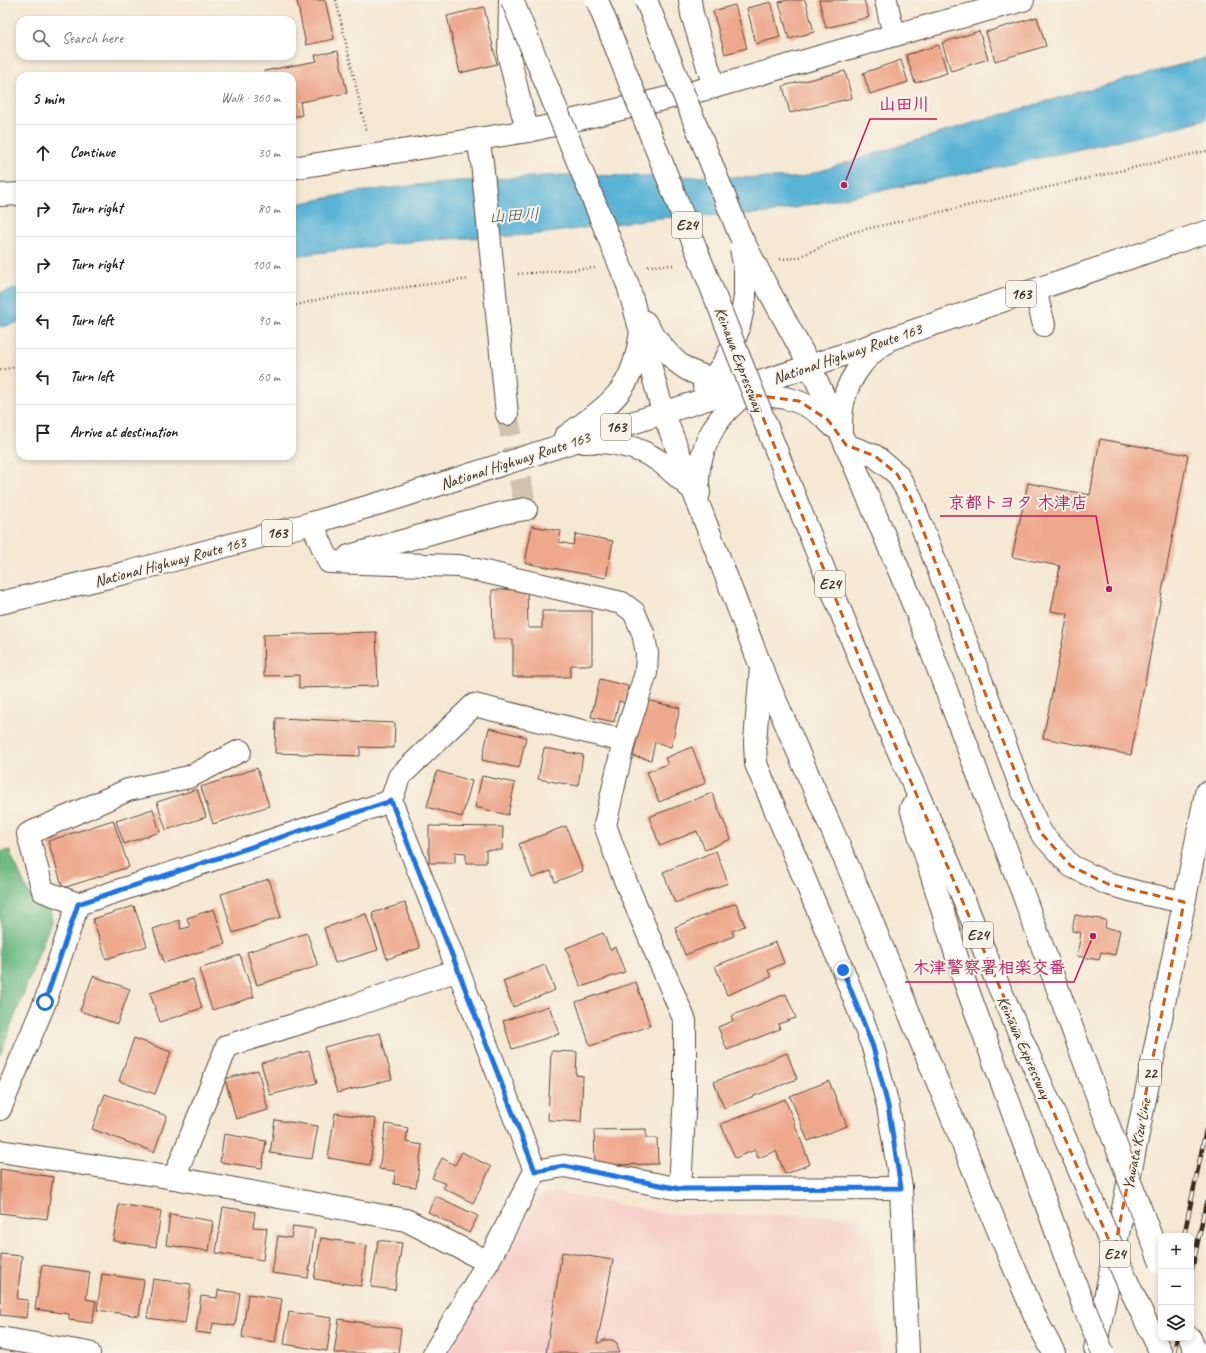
<!DOCTYPE html>
<html lang="en">
<head>
<meta charset="utf-8">
<style>
	:root { --surface:#fff; --page:#f2f2f2; --text:#222; --muted:#767676; --line:#e0e0e0 }
	body { margin:0; font-family:Caveat,"Klee One",sans-serif; background:var(--page); color:var(--text) }
	.controls { position:absolute; right:12px; bottom:12px; display:grid; overflow:hidden; border-radius:8px; box-shadow:0 2px 6px #0003 }
	.controls button { width:36px; height:36px; display:grid; place-items:center; padding:0; border:0; border-bottom:1px solid var(--line); background:var(--surface); color:var(--text); font:20px sans-serif }
	.stop { position:absolute; width:12px; height:12px; margin:-9px; border:3px solid #1a73e8; border-radius:50%; background:#fff }
	.stop.end { background:#1a73e8; border-color:#fff; box-shadow:0 1px 4px #0008 }
	.list { margin:0; padding:0; list-style:none }
	h2 { display:flex; justify-content:space-between; align-items:center; height:52px; margin:0; padding:0 16px; font-size:17px }
	h2 small { font-size:13px; font-weight:400; color:var(--muted) }
	.list li { display:grid; grid-template-columns:26px 1fr auto; gap:12px; align-items:center; box-sizing:border-box; height:56px; padding:0 16px; border-top:1px solid var(--line) }
	.list b { display:block; font-size:15px; white-space:nowrap }
	.list em { font-size:13px; font-style:normal; color:var(--muted) }
	.icon { flex:none; width:22px; height:22px; fill:none; stroke:currentColor; stroke-width:2; stroke-linecap:round; stroke-linejoin:round }
	.map { position:relative; flex:none; width:1206px; height:1353px; overflow:hidden }
	.search { position:absolute; background:var(--surface); box-shadow:0 2px 6px #0003; left:16px; top:16px; width:280px; height:44px; display:flex; align-items:center; gap:10px; box-sizing:border-box; padding:0 14px; border-radius:12px; color:var(--muted); font-size:15px }
	.panel { position:absolute; background:var(--surface); box-shadow:0 2px 6px #0003; left:16px; top:72px; width:280px; height:388px; border-radius:12px }
	.map>svg:first-child { display:block }
	.built { fill:#f7d0cb }
	.forest { fill:#6fbc85; stroke:#557352 }
	.water { fill:#58b3d5; stroke:#4a6e7a }
	.building { fill:#eea88c }
	.lines { fill:none; stroke-linecap:round; stroke-linejoin:round }
	.minor-tunnel { stroke:#d0c2af; stroke-width:22; stroke-dasharray:22 11; stroke-linecap:butt }
	.minor-casing { stroke:#574639; stroke-width:24 }
	.major-casing { stroke:#574639; stroke-width:24 }
	.highway-casing { stroke:#574639; stroke-width:24 }
	.path { stroke:#574639; stroke-width:2.5; stroke-dasharray:1 3; stroke-linecap:butt }
	.minor { stroke:#fff; stroke-width:22 }
	.major { stroke:#fff; stroke-width:22 }
	.highway { stroke:#fff; stroke-width:22 }
	.rail-casing { stroke:#3b2a1e; stroke-width:4.5 }
	.rail { stroke:#f7f3e8; stroke-width:3; stroke-dasharray:9; stroke-linecap:butt }
	.highway-bridge-casing { stroke:#574639; stroke-width:24; stroke-linecap:butt }
	.highway-bridge { stroke:#fff; stroke-width:22 }
	.route { stroke:#1a73e8; stroke-width:5 }
	.marked { fill:none; stroke:#df570d; stroke-width:3; stroke-dasharray:8 5; stroke-linejoin:round }
	.labels { text-anchor:middle; stroke-width:4; stroke-linejoin:round; paint-order:stroke }
	.shield { fill:#f7f3e8; stroke:#73665b; stroke-width:1 }
	.shield-label { font-size:15px; font-weight:bold; fill:#3b2a1e }
	.street-label { font-size:16px; fill:#3b2a1e; stroke:#f7f3e8 }
	.water-label { font-size:17px; font-style:italic; fill:#455a5e; stroke:#f7f3e8 }
	.leader { fill:none; stroke:#c2185b; stroke-width:1.5 }
	.callout-dot { fill:#c2185b; stroke:#f7f3e8; stroke-width:1.5 }
	.callout-label { font-size:17px; text-anchor:middle; font-weight:bold; fill:#c2185b; stroke:#f7f3e8; stroke-width:4; stroke-linejoin:round; paint-order:stroke }
</style>
</head>
<body>
<div class="map">
<svg width="1206" height="1353" viewBox="0 0 1206 1353">
	<rect width="100%" height="100%" fill="#f7f3e8"/>
	<filter id="ink" filterUnits="userSpaceOnUse"><feTurbulence type="fractalNoise" baseFrequency=".025" numOctaves="2"/><feDisplacementMap in="SourceGraphic" scale="8" xChannelSelector="R" yChannelSelector="G"/><feConvolveMatrix kernelMatrix="1 2 1 2 8 2 1 2 1" color-interpolation-filters="sRGB"/></filter>
	<filter id="wash" filterUnits="userSpaceOnUse"><feTurbulence type="fractalNoise" baseFrequency=".012" numOctaves="4" result="noise"/><feDisplacementMap in="SourceGraphic" scale="16" xChannelSelector="R" yChannelSelector="G"/><feGaussianBlur stdDeviation="0.9" result="paint"/><feColorMatrix in="noise" values="0 0 0 0 0 0 0 0 0 0 0 0 0 0 0 0 0 1.4 0 .05"/><feComposite in="paint" operator="in"/></filter>
	<g filter="url(#wash)">
		<rect width="100%" height="100%" fill="#f5e8d3"/>
		<!-- built -->
		<path class="built" d="M555 1191 666 1214 860 1216 872 1228 880 1353H449L538 1198Z"/>
		<!-- forest -->
		<path class="forest" d="M9 850 25 886 32 898 49 907 52 919 0 1055V852Z"/>
		<!-- water -->
		<g class="water">
			<path d="M1206 58V119L1157 132 994 168 769 213 659 218 532 235 426 240 292 256V205L356 192 445 182 562 175 798 178 956 128 1068 95Z"/>
			<path d="M20 288V322L0 327V293Z"/>
		</g>
		<g id="blocks">
			<!-- building -->
			<g class="building">
				<path d="M301 0H325L334 39 306 45 297 1Z"/>
				<path d="M787 0H805L814 32 789 39 779 2Z"/>
				<path d="M819 0H864L869 17 826 28Z"/>
				<path d="M771 2 780 37 756 44 747 8Z"/>
				<path d="M735 5 747 48 725 54 713 11Z"/>
				<path d="M484 7 497 64 460 73 447 16Z"/>
				<path d="M1037 17 1046 46 995 61 986 32Z"/>
				<path d="M979 31 988 59 951 71 942 43Z"/>
				<path d="M939 45 947 73 915 83 906 55Z"/>
				<path d="M338 51 347 93 300 102 302 115 292 117V76H265L264 71 317 61 315 55Z"/>
				<path d="M901 60 908 82 870 94 863 73Z"/>
				<path d="M845 71 852 98 790 113 783 86Z"/>
				<path d="M1100 439 1188 455 1131 755 1043 738 1068 614 1051 611 1060 566 1012 557 1028 483 1090 495Z"/>
				<path d="M532 526 561 531 559 542 573 545 576 534 613 541 606 578 525 563Z"/>
				<path d="M527 589 528 628H542V611H592V665H571L570 677H513V639H493L492 590Z"/>
				<path d="M376 632 378 686 299 688V675L264 676 263 635Z"/>
				<path d="M600 679 628 686 625 703 619 701 614 722 591 717Z"/>
				<path d="M646 700 680 708 671 747 655 742 651 760 633 756Z"/>
				<path d="M276 718 395 723 394 748 360 747V756L275 753Z"/>
				<path d="M489 728 526 737 519 768 482 760Z"/>
				<path d="M692 747 706 783 659 802 647 772 668 764 665 758Z"/>
				<path d="M544 748 583 755 578 786 538 779Z"/>
				<path d="M257 768 269 806 213 824 201 787Z"/>
				<path d="M437 771 472 781 462 817 427 807Z"/>
				<path d="M482 776 515 783 508 815 475 807Z"/>
				<path d="M197 789 206 817 166 830 157 802Z"/>
				<path d="M712 793 731 839 705 850 697 831 660 846 649 817Z"/>
				<path d="M153 809 160 832 124 844 116 821Z"/>
				<path d="M113 820 129 867 63 888 48 841Z"/>
				<path d="M429 826 503 827 502 850H486V863H466V853L455 852V863H429Z"/>
				<path d="M566 826 583 871 555 882 551 871 532 878 519 844Z"/>
				<path d="M716 851 728 883 675 903 663 872Z"/>
				<path d="M269 879 281 917 233 933 221 894Z"/>
				<path d="M405 903 420 948 387 959 372 913Z"/>
				<path d="M736 903 745 926 732 931 734 936 685 955 675 927Z"/>
				<path d="M134 906 147 946 106 959 93 919Z"/>
				<path d="M214 909 225 944 164 963 153 929 179 920 181 929 190 927 187 918Z"/>
				<path d="M366 914 378 950 335 963 324 928Z"/>
				<path d="M1075 915 1106 920 1105 928 1120 930 1115 955 1101 952 1099 960 1077 956 1081 933 1072 931Z"/>
				<path d="M307 933 318 966 257 985 247 952Z"/>
				<path d="M603 933 610 950 615 947 625 972 581 987 566 948Z"/>
				<path d="M776 942 784 963 768 970 771 977 727 995 715 966Z"/>
				<path d="M240 955 254 997 212 1010 199 969Z"/>
				<path d="M545 965 555 990 513 1007 503 981Z"/>
				<path d="M93 976 130 989 117 1024 80 1011Z"/>
				<path d="M193 979 202 1008 160 1022 150 993Z"/>
				<path d="M636 982 650 1026 590 1046 576 1002Z"/>
				<path d="M786 994 796 1018 778 1024 780 1029 727 1050 718 1027 733 1021 731 1016Z"/>
				<path d="M549 1006 559 1034 512 1049 503 1021Z"/>
				<path d="M380 1033 392 1079 337 1093 324 1047Z"/>
				<path d="M134 1038 171 1052 155 1094 119 1081Z"/>
				<path d="M309 1051 317 1083 270 1095 261 1063Z"/>
				<path d="M551 1051 577 1052 576 1075 583 1076 581 1122 548 1120Z"/>
				<path d="M787 1053 797 1079 724 1108 714 1082Z"/>
				<path d="M258 1070 268 1110 236 1119 225 1079Z"/>
				<path d="M829 1081 847 1126 808 1141 790 1096Z"/>
				<path d="M105 1094 167 1116 154 1152 92 1129Z"/>
				<path d="M785 1099 810 1164 785 1174 776 1151 758 1158 755 1150 735 1158 721 1124Z"/>
				<path d="M335 1113 376 1119 370 1165 328 1158Z"/>
				<path d="M275 1120 318 1126 312 1159 270 1153Z"/>
				<path d="M386 1124 408 1128 406 1142 422 1145 416 1187 394 1184 395 1171 379 1169Z"/>
				<path d="M646 1129V1138H657L658 1164 602 1165V1162H595L594 1130Z"/>
				<path d="M224 1134 266 1141 262 1168 220 1162Z"/>
				<path d="M462 1152 491 1167 473 1203 443 1188 446 1184 432 1178 442 1158 455 1165Z"/>
				<path d="M0 1169 53 1177 47 1219 0 1213Z"/>
				<path d="M436 1196 478 1216 469 1233 428 1212Z"/>
				<path d="M119 1204 161 1211 156 1247 113 1241Z"/>
				<path d="M223 1207 255 1212 253 1227 267 1228 263 1260 216 1253Z"/>
				<path d="M170 1214 213 1221 209 1251 166 1245Z"/>
				<path d="M293 1226 315 1229 308 1278 272 1273 278 1236 291 1238Z"/>
				<path d="M321 1238 367 1245 361 1286 314 1279Z"/>
				<path d="M378 1240 402 1243 395 1290 371 1287Z"/>
				<path d="M562 1252 613 1260 597 1343H599L604 1340H612L617 1343 619 1353H546Z"/>
				<path d="M1 1254 22 1256 17 1299 28 1300 26 1318 0 1315Z"/>
				<path d="M42 1265 90 1272 86 1299 96 1301 92 1323 69 1320V1314L35 1309Z"/>
				<path d="M102 1274 144 1280 139 1316 97 1310Z"/>
				<path d="M153 1279 191 1284 185 1323 147 1318Z"/>
				<path d="M218 1290 240 1293 235 1326 213 1323 211 1334 196 1332 201 1296 217 1298Z"/>
				<path d="M248 1294 282 1299 275 1342 242 1337Z"/>
				<path d="M289 1312 332 1318 327 1351 284 1344Z"/>
				<path d="M339 1319 401 1329 398 1353H334Z"/>
			</g>
		</g>
	</g>
	<g filter="url(#ink)">
		<use href="#blocks" fill-opacity="0" stroke="#574639" stroke-width="1"/>
		<g class="lines">
			<!-- minor-tunnel -->
			<path class="minor-tunnel" d="M507 414 526 509"/>
			<defs>
				<g id="minor">
					<path d="M510 0 509 56 522 111 528 131"/>
					<path d="M690 0 692 14 714 87"/>
					<path d="M886 0 890 19 895 35"/>
					<path d="M478 140 482 162 507 414"/>
					<path d="M292 168 528 131 714 87 895 35 1023 0"/>
					<path d="M0 195 20 194"/>
					<path d="M1035 290 1044 325"/>
					<path d="M846 445 875 456 897 474 910 496 990 703 1020 785 1041 833 1071 866 1108 884 1141 893 1184 902"/>
					<path d="M312 523 329 562 459 566 622 603 634 612 643 633 647 653 646 673 624 741"/>
					<path d="M349 556 502 513 526 509"/>
					<path d="M761 667 755 742 756 764 843 970 873 1047 888 1106 901 1188 908 1353"/>
					<path d="M78 904 43 891 28 834 128 790 189 777 240 751"/>
					<path d="M0 1109 45 1002 78 904 391 801"/>
					<path d="M0 1151 174 1178 406 1220 488 1262"/>
					<path d="M535 1171 564 1166 680 1189 901 1188"/>
					<path d="M174 1178 227 1046 341 1010 458 970"/>
					<path d="M0 1338 89 1353"/>
					<path d="M434 1353 488 1262 535 1171 458 970 391 801 399 777 474 705 624 741 605 825 622 873 685 1021V1093L680 1189"/>
				</g>
				<path id="major" d="M1095 1349 1206 793"/>
				<g id="highway">
					<path d="M628 285 663 412 761 667 867 910 1001 1237 1039 1325 1054 1353"/>
					<path d="M768 289 810 366 846 445 917 613 1022 891 1090 1077"/>
					<path d="M645 322C673 367 692 381 746 381"/>
					<path d="M704 387C709 382 714 377 718 371 734 351 741 322 745 297"/>
					<path d="M736 395C776 394 806 396 834 427"/>
					<path d="M841 431C841 424 841 416 842 409 845 384 862 358 884 344"/>
					<path d="M565 437C608 405 632 394 640 337"/>
					<path d="M584 442C609 441 638 446 659 461 670 469 681 480 692 489"/>
					<path d="M776 450 883 717 950 865 996 980 1072 1154"/>
					<path d="M699 493C697 481 698 468 702 456 710 426 727 407 752 389"/>
					<path d="M0 603 129 572 312 523 394 499 810 366 1206 232"/>
					<path d="M911 808 963 977 1056 1231"/>
					<path d="M1190 1338 1196 1353"/>
				</g>
			</defs>
			<!-- minor casing -->
			<use href="#minor" class="minor-casing"/>
			<!-- major casing -->
			<use href="#major" class="major-casing"/>
			<!-- highway casing -->
			<use href="#highway" class="highway-casing"/>
			<!-- path -->
			<g class="path">
				<path d="M336 0 366 130"/>
				<path d="M780 259 797 258 853 232 1206 151"/>
				<path d="M648 266 675 265"/>
				<path d="M518 274 595 268"/>
				<path d="M292 306 329 297 469 279"/>
				<path d="M0 370 20 366"/>
			</g>
			<!-- minor -->
			<use href="#minor" class="minor"/>
			<!-- major -->
			<use href="#major" class="major"/>
			<!-- highway -->
			<use href="#highway" class="highway"/>
			<defs>
				<g id="rail">
					<path d="M1184 1236 1206 1130"/>
					<path d="M1191 1274 1206 1203"/>
					<path d="M1159 1353 1163 1338"/>
					<path d="M1174 1353 1177 1338"/>
				</g>
			</defs>
			<!-- rail casing -->
			<use href="#rail" class="rail-casing"/>
			<!-- rail -->
			<use href="#rail" class="rail"/>
			<defs>
				<g id="highway-bridge">
					<path d="M512 0 628 285"/>
					<path d="M597 0 776 450"/>
					<path d="M646 0 739 233 768 289"/>
					<path d="M741 248 745 270V297"/>
					<path d="M1090 1077 1161 1263"/>
					<path d="M1072 1154 1130 1288 1161 1353"/>
					<path d="M1056 1231 1082 1302 1103 1353"/>
				</g>
			</defs>
			<!-- highway-bridge casing -->
			<use href="#highway-bridge" class="highway-bridge-casing"/>
			<!-- highway-bridge -->
			<use href="#highway-bridge" class="highway-bridge"/>
		</g>
	</g>
	<g class="lines" filter="url(#ink)">
		<!-- route -->
		<path class="route" d="M45 1002 78 904 391 801 458 970 535 1171 564 1166 680 1189 901 1188 888 1106 873 1047 843 970"/>
	</g>
	<!-- marked area -->
	<path class="marked" d="M754 395 799 401 828 420 846 445 875 456 897 474 910 496 1020 785 1041 833 1071 866 1108 884 1184 902 1114 1252 883 717Z"/>
	<g class="labels">
		<!-- shield labels -->
		<g class="shield">
			<rect x="672" y="212" width="30" height="26" rx="3"/>
			<rect x="1006" y="281" width="30" height="26" rx="3"/>
			<rect x="601" y="414" width="30" height="26" rx="3"/>
			<rect x="262" y="520" width="30" height="26" rx="3"/>
			<rect x="815" y="571" width="30" height="26" rx="3"/>
			<rect x="963" y="922" width="30" height="26" rx="3"/>
			<rect x="1139" y="1060" width="22" height="26" rx="3"/>
			<rect x="1100" y="1241" width="30" height="26" rx="3"/>
		</g>
		<g class="shield-label">
			<text x="687" y="230">E24</text>
			<text x="1021" y="299">163</text>
			<text x="616" y="432">163</text>
			<text x="277" y="538">163</text>
			<text x="830" y="589">E24</text>
			<text x="978" y="940">E24</text>
			<text x="1150" y="1078">22</text>
			<text x="1115" y="1259">E24</text>
		</g>
		<!-- street labels -->
		<g class="street-label">
			<text transform="translate(847 353) rotate(-19)" y="6">National Highway Route 163</text>
			<text transform="translate(740 359) rotate(69)" y="6">Keinawa Expressway</text>
			<text transform="translate(515 460) rotate(-18)" y="6">National Highway Route 163</text>
			<text transform="translate(170 561) rotate(-15)" y="6">National Highway Route 163</text>
			<text transform="translate(1025 1047) rotate(66)" y="6">Keinawa Expressway</text>
			<text transform="translate(1136 1144) rotate(-79)" y="6">Yawata Kizu Line</text>
		</g>
		<!-- water labels -->
		<g class="water-label">
			<text transform="translate(514 215) rotate(-3)" y="6">山田川</text>
		</g>
	</g>
	<!-- callouts -->
	<path class="leader" d="M844 185L870 119H937M1109 589L1096 516H940M1093 936L1074 982H905"/>
	<g class="callout-dot">
		<circle cx="844" cy="185" r="4"/>
		<circle cx="1109" cy="589" r="4"/>
		<circle cx="1093" cy="936" r="4"/>
	</g>
	<g class="callout-label">
		<text x="904" y="110">山田川</text>
		<text x="1018" y="508">京都トヨタ 木津店</text>
		<text x="989" y="973">木津警察署相楽交番</text>
	</g>
</svg>
<div class="controls">
<button>+</button>
<button>−</button>
<button><svg class="icon" aria-label="layers" viewBox="0 0 24 24"><path d="M12 4l9 5-9 5-9-5zM3 14l9 5 9-5"/></svg></button>
</div>
<div class="stop" style="left:45px;top:1002px"></div>
<div class="stop end" style="left:843px;top:970px"></div>
<div class="search"><svg class="icon" aria-label="search" viewBox="0 0 24 24"><circle cx="10" cy="10" r="6"/><path d="M15 15l6 6"/></svg>Search here</div>
<section class="panel">
<h2>5 min<small>Walk · 360 m</small></h2>
<ul class="list">
<li><svg class="icon" aria-label="ahead" viewBox="0 0 24 24"><path d="M12 20V5M6 11l6-6 6 6"/></svg><div><b>Continue</b></div><em>30 m</em></li>
<li><svg class="icon" aria-label="right" viewBox="0 0 24 24"><path d="M7 20v-9h11M14 6l5 5-5 5"/></svg><div><b>Turn right</b></div><em>80 m</em></li>
<li><svg class="icon" aria-label="right" viewBox="0 0 24 24"><path d="M7 20v-9h11M14 6l5 5-5 5"/></svg><div><b>Turn right</b></div><em>100 m</em></li>
<li><svg class="icon" aria-label="left" viewBox="0 0 24 24"><path d="M17 20v-9H6M10 6l-5 5 5 5"/></svg><div><b>Turn left</b></div><em>90 m</em></li>
<li><svg class="icon" aria-label="left" viewBox="0 0 24 24"><path d="M17 20v-9H6M10 6l-5 5 5 5"/></svg><div><b>Turn left</b></div><em>60 m</em></li>
<li><svg class="icon" aria-label="arrive" viewBox="0 0 24 24"><path d="M6 21V4h12l-3 4 3 4H6"/></svg><div><b>Arrive at destination</b></div></li>
</ul>
</section>
</div>
</body>
</html>
